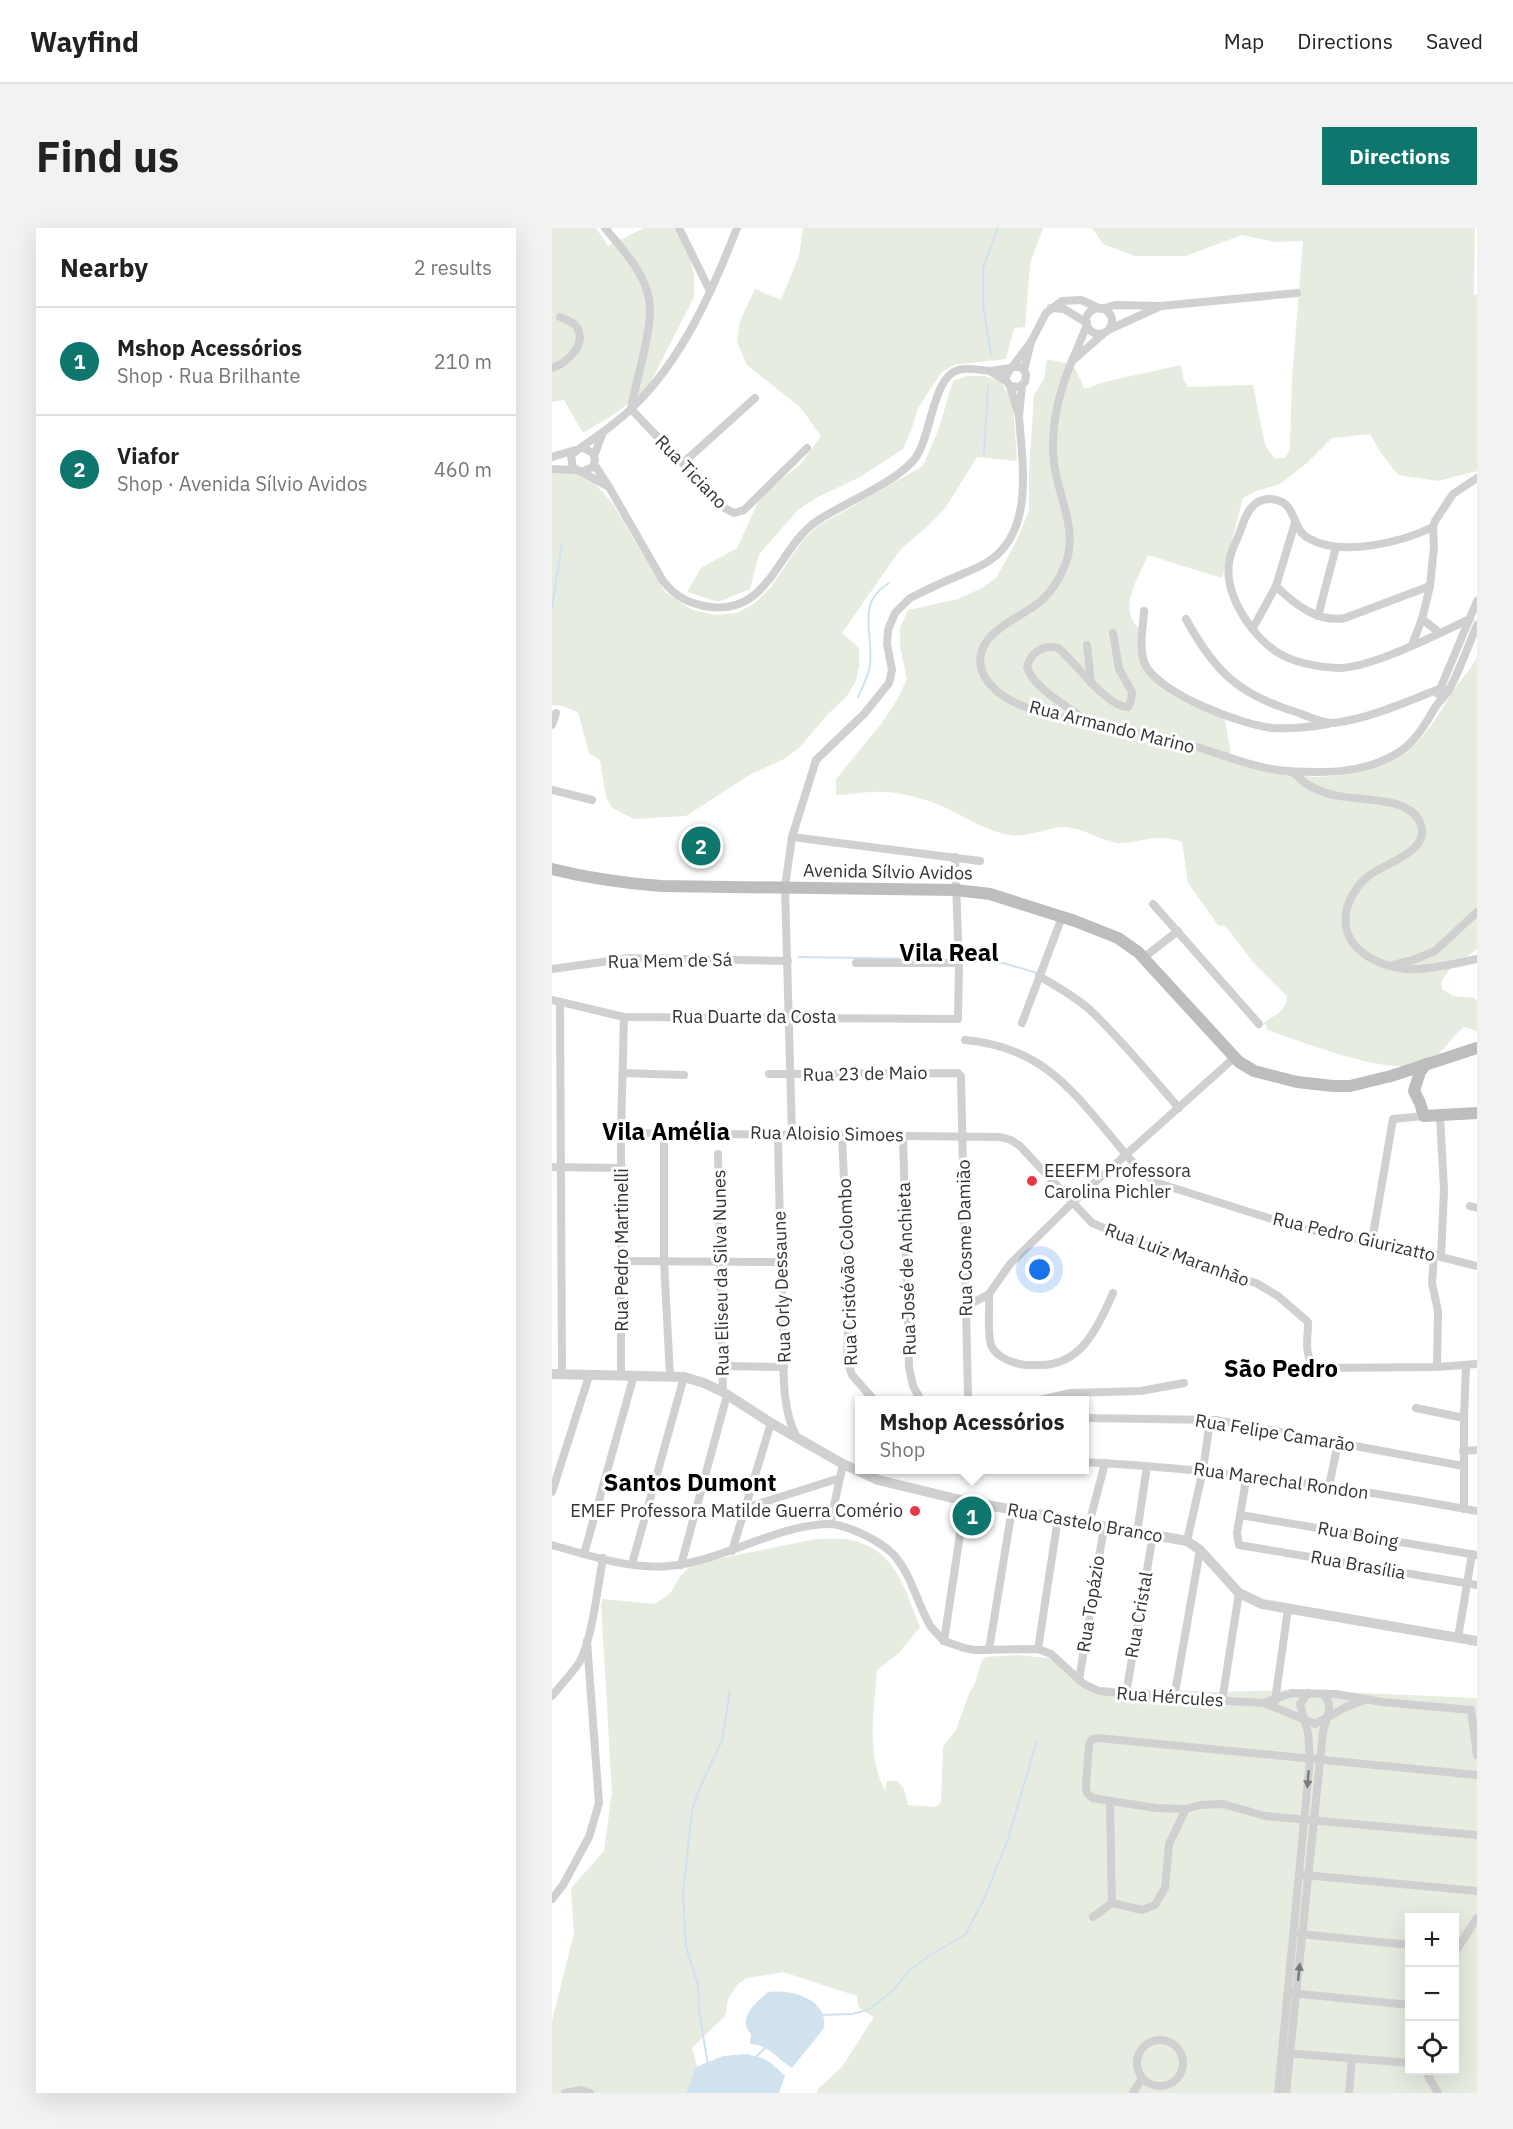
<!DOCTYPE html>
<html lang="en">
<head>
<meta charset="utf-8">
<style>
	:root { --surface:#fff; --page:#f2f2f2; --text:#222; --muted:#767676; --line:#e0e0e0; --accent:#0f766e }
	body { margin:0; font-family:"IBM Plex Sans",sans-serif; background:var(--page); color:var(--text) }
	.controls { position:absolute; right:18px; bottom:18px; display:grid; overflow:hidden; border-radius:0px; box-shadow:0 6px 24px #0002 }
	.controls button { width:54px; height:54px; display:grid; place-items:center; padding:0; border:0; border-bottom:2px solid var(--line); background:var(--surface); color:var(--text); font:30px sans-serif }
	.you { position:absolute; left:488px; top:1042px; width:21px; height:21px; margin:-15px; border:4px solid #fff; border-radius:50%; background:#1a73e8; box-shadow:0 0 0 9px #1a73e833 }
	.badge { display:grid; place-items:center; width:39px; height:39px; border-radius:50%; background:var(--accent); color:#fff; font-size:20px; font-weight:700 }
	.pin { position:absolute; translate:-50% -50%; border:3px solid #fff; box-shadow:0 2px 6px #0006 }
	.popup { position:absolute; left:303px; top:1168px; width:234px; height:78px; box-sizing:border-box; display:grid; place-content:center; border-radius:0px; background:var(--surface); filter:drop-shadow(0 2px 4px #0005); font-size:20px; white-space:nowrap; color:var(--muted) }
	.popup b { font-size:22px; color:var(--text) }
	.popup::after { content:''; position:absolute; left:50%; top:100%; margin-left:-12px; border:12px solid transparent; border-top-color:var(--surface) }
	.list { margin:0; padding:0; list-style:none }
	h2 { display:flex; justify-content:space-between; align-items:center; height:78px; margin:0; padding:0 24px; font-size:26px }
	h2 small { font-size:20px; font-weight:400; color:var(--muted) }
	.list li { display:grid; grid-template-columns:39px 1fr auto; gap:18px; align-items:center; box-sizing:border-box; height:108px; padding:0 24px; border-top:2px solid var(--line) }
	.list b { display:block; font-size:22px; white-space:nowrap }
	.list p { margin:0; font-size:20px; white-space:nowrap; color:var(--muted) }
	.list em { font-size:20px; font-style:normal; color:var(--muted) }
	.icon { flex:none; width:33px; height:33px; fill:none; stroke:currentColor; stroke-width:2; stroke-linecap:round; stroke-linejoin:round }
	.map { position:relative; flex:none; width:925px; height:1865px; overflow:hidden; border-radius:0px }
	header { display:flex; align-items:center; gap:36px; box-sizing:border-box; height:84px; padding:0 30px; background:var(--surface); border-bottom:2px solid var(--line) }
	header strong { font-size:28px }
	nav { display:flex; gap:33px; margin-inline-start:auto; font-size:21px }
	.intro { display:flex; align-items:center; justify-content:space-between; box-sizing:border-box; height:144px; padding:0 36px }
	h1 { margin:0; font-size:42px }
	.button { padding:15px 27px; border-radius:0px; background:var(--accent); color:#fff; font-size:21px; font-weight:700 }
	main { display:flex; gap:36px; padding:0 36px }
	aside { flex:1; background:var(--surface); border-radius:0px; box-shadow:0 6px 24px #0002 }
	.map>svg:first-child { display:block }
	.green { fill:#e6ecdf; fill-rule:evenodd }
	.water { fill:#cfe2ee }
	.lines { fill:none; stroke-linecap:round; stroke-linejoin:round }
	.stream { stroke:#cfe2ee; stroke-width:2 }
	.minor { stroke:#d0d0d0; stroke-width:8 }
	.tertiary { stroke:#d0d0d0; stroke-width:10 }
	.secondary { stroke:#bdbdbd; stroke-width:12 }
	.oneway { fill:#7a7a7a }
	.poi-dot { fill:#e63946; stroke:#fff; stroke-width:2 }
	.labels { text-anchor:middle; stroke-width:6; stroke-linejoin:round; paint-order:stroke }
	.street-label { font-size:18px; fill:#333; stroke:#fff }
	.poi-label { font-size:18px; fill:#333; stroke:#fff; text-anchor:start }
	.district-label { font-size:24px; font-weight:bold; fill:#000; stroke:#fff }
</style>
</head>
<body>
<header>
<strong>Wayfind</strong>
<nav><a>Map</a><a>Directions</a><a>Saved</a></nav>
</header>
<div class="intro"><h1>Find us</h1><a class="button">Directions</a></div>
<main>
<aside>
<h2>Nearby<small>2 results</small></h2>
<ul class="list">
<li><span class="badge">1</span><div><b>Mshop Acessórios</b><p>Shop · Rua Brilhante</p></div><em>210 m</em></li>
<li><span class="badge">2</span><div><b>Viafor</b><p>Shop · Avenida Sílvio Avidos</p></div><em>460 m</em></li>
</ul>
</aside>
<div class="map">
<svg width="925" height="1865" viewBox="0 0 925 1865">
	<rect width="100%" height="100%" fill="#fff"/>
	<!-- green -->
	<g class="green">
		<path d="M0 0H44L56 18 92 0H123L136 23 142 46V69L95 161 64 185 31 205 12 172 0 174Z"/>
		<path d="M251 0H491L478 36 473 99 462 100 454 131 401 137 389 145 366 180 360 200 351 221 308 249 266 269 247 281 207 326 198 361 166 374 135 364 149 340 185 320 210 266 248 237 269 208 248 179 195 137 185 114 188 93 203 61 229 72 247 28Z"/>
		<path d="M540 0H923L922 67H925V243L886 253 846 247 829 225 818 206 780 210 755 235 728 256 704 263 691 270 670 350 596 327C587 349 565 380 587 401 581 460 628 472 673 492L680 533C701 538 722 544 743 547 782 553 832 544 861 518 877 504 888 484 899 466 906 455 922 438 925 428V721L898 741 889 754 890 761 901 768 922 770 925 773V803L912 799C897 810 891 828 872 835 837 849 751 814 716 802L712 794C723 788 735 782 735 768L700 733 676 701 672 698 666 697 636 655 630 614C600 604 594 615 568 615 548 614 532 599 511 599 494 600 476 610 458 607 431 603 407 584 382 575 363 568 341 563 320 564 308 564 296 567 284 567V551L329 496 345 472 355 451 348 418V400L356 382 406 371 430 360 444 350 462 318 477 283V245L482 167 492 151 495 131 521 137 533 161 552 154 629 137 631 150 636 159 701 157 713 217 722 230H733L738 221 740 150 751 13 723 14 690 7 634 28H583L551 16Z"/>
		<path d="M415 148H432L449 153 461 176 465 233 425 229 394 279 379 295 348 322 290 405 307 420V438L304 453 295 468 275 487 248 519 234 530 199 546 134 588 82 591 60 580 54 569 48 532 37 525 26 484 10 478 0 477V245L13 243 37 249 61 276 113 364 140 382 164 387 185 385 203 375 219 359 251 312 266 298 371 238 387 200 401 153Z"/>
		<path d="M264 1311C273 1311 283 1310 293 1311 343 1318 352 1359 368 1399L347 1425 325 1442C322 1482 314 1525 333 1563L335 1553H346L352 1561 356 1577 383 1579 389 1575 391 1519 404 1502 418 1463C427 1453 424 1440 433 1429L464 1427 496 1430 543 1459 667 1464 740 1462 925 1470V1865H264L267 1860 290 1839 322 1789 307 1780 305 1768 231 1744 195 1750 186 1756 176 1771 173 1788 140 1820 145 1838 134 1865H0V1793L22 1705 19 1660 52 1623 60 1564 49 1376 51 1371 102 1376 118 1366 128 1348 141 1336ZM858 1690H902V1842H858Z"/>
	</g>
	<!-- water -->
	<g class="water">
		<path d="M216 1764C239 1761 276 1771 272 1799 271 1803 244 1834 240 1840 225 1831 216 1816 198 1816L199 1806C184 1790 205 1774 216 1764Z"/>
		<path d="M196 1826C201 1829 204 1827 210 1830 220 1834 225 1841 233 1848L227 1865H134L144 1839 171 1828Z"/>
	</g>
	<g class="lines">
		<!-- stream -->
		<g class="stream">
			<path d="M439 126 431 77V40L446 0"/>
			<path d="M432 227 436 158"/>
			<path d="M0 379 10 316"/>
			<path d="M306 469C311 458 316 449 318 437 322 405 303 375 337 355"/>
			<path d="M247 729 373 731"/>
			<path d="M418 733 451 735 485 745"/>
			<path d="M270 1787 300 1786 318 1781 340 1763 358 1742 378 1727 413 1707 432 1671 456 1611 485 1512"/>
			<path d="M203 1830 214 1819"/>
			<path d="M156 1837 147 1782 146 1757 134 1719 131 1666 140 1582 148 1559 170 1513 178 1463"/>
		</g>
		<!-- minor -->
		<g class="minor">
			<path d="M53 0C70 21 92 43 97 71 102 100 84 150 79 181L174 281 182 285 192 282 255 220"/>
			<path d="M127 0 158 63"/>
			<path d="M609 78 745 65"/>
			<path d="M499 80 512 81 535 95"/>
			<circle cx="547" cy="93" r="13"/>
			<path d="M535 97 520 133 551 106"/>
			<path d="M479 114 494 85 510 73 529 72 549 81 563 77 609 78 558 101"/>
			<path d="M520 133C506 166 498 199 502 235 506 269 527 302 513 337 508 350 500 363 489 373 468 391 418 406 430 443 436 458 449 468 464 475 476 481 491 484 504 488 547 499 592 505 635 516 667 525 702 541 736 543 773 545 809 546 842 527 861 517 872 499 882 481 886 474 893 469 897 462 908 442 916 418 925 397"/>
			<path d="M461 138 479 114 472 142"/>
			<path d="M0 140C15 135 35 117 25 99 22 94 14 92 8 89"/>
			<path d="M454 153 438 143 459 140"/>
			<path d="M458 158 467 159 473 154 474 146C471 139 466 137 459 140L453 150 458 158 467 188 470 158"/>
			<path d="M51 204C61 196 71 189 80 180 130 132 160 64 185 0"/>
			<path d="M31 220 41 225 43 232 41 239 30 244 21 240 19 228C22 223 43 210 51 204L42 228"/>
			<path d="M0 229 23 222"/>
			<path d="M131 235 203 170"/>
			<path d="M0 241 23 242"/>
			<path d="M30 244 57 259 42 236"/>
			<path d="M57 259 111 353C123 368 134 374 152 378 217 391 224 321 265 293 292 275 340 256 361 233 380 212 379 150 406 142 415 139 428 142 438 143"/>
			<path d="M881 299C850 314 790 329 758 311 745 305 745 293 738 282 732 271 716 268 706 274 694 281 691 297 686 309 682 317 678 326 677 335 672 368 703 414 732 428 748 436 768 439 786 440 820 440 885 406 918 391"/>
			<path d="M724 358C742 376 766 395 793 390L878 358"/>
			<path d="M592 383C591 399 587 419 592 434 604 465 689 497 721 500 739 501 758 499 776 496"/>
			<path d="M766 388 784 319"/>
			<path d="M634 391C663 445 689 468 747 485 757 489 772 496 782 495 819 490 854 474 887 461L897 462"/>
			<path d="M870 391 888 405"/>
			<path d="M701 400 724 358 743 295"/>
			<path d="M535 417 539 455"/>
			<path d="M860 417 870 391 878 358 882 319 881 299 883 293 901 266 925 250"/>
			<path d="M886 466 925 373"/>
			<path d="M539 496C521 481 482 462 475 439 479 425 490 416 506 420 523 433 555 480 576 479L579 473 580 464 567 441 561 405"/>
			<path d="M0 497 4 485"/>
			<path d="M739 544C745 546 748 551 753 555 761 560 773 565 782 567 805 573 854 568 867 592 883 625 831 634 814 650 805 658 796 672 794 685 788 724 834 743 866 741 886 740 906 735 925 731"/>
			<path d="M0 562 40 572"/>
			<path d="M240 609 428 633"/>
			<path d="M601 676 707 796"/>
			<path d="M591 730 626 703"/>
			<path d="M304 735H407"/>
			<path d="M841 737 861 732 883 723 925 684"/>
			<path d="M0 741 78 730 236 733"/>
			<path d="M487 748C504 758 522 768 537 781 569 811 598 847 627 880"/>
			<path d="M0 772 72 789 406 791 407 735 403 629"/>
			<path d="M8 774 10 1146"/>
			<path d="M470 795 510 689"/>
			<path d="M413 812C488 819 517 858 562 912 576 929 590 947 609 956L748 1000 849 1019 925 1038"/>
			<path d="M71 845 132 847"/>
			<path d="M217 846 406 845 409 848 416 1172"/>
			<path d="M888 888 892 962 889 1028"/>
			<path d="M69 905 448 909 459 912 468 918 540 995 633 1033 704 1055 726 1068 756 1094C756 1110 751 1128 764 1140L885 1139 925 1136"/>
			<path d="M112 905V1033L118 1148"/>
			<path d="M226 906C227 971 229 1036 231 1101 232 1136 228 1178 245 1210"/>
			<path d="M290 906 297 1072 295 1132 300 1147 322 1172"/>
			<path d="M240 907 233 659 240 609 264 532 312 486 337 455 340 442 335 416 336 402 343 385 358 370C374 362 391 354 408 347 417 343 428 339 437 333 483 303 470 234 467 188"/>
			<path d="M351 907 357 1139 361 1158 369 1172"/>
			<path d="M166 926 171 1164"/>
			<path d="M0 939 70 940"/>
			<path d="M918 978 925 980"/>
			<path d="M820 1013 841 891 872 888"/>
			<path d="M882 1026 880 1055 886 1083 885 1139"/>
			<path d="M70 1033 228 1034"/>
			<path d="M437 1066C438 1080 435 1104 439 1117 443 1127 455 1133 464 1135 472 1138 480 1137 487 1137 530 1138 546 1098 561 1065"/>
			<path d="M415 1078 437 1066 458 1036 521 974 682 830"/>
			<path d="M171 1138 232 1139"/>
			<path d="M69 1147V905L72 789"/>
			<path d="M488 1172 518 1165 589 1163 632 1155"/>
			<path d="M864 1180 912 1190"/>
			<path d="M532 1190 664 1192 911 1238"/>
			<path d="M911 1223 925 1222"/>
			<path d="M532 1234C665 1241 795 1259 925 1283"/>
			<path d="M695 1246 685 1305 687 1317 925 1357"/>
			<path d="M777 1258 786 1215"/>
			<path d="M0 1264 37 1148"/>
			<path d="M193 1280 288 1250"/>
			<path d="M912 1281V1190L914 1138"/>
			<path d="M688 1287 925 1327"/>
			<path d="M278 1296 291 1236"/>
			<path d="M537 1296 553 1235"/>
			<path d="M585 1305 595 1238"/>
			<path d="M635 1313 651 1242 658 1192"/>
			<path d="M0 1317C35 1327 80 1342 117 1338 171 1333 224 1297 276 1296 295 1296 328 1313 341 1326 360 1347 365 1376 379 1399L392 1413 412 1420 423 1422 486 1421 499 1426 532 1456 547 1463 622 1470 712 1475 763 1496 794 1479 815 1471"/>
			<path d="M180 1323 219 1195"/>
			<path d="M32 1326 82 1147"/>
			<path d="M80 1336 132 1149"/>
			<path d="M129 1337 175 1167"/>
			<path d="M906 1410 920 1326"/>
			<path d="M392 1413 413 1273"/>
			<path d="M486 1421 506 1290"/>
			<path d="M437 1422 460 1281"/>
			<path d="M527 1452 552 1299"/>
			<path d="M574 1466 601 1307"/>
			<path d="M0 1468C9 1457 19 1446 27 1435 40 1413 46 1357 51 1330"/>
			<path d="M622 1470 648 1322"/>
			<path d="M670 1473 687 1365"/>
			<path d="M723 1473 736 1381"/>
			<path d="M712 1475 739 1465 784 1466 830 1474 919 1482"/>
			<path d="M919 1482 925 1527"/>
			<path d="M925 1547 546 1510 540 1511 537 1516 534 1558 535 1565 540 1570 604 1580 634 1581 648 1577 671 1576 713 1588 925 1607"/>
			<path d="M558 1574 560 1675"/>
			<path d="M752 1647 925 1663"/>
			<path d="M0 1671 11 1657 37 1609 47 1575 35 1413"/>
			<path d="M541 1689 560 1675 590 1682 603 1677 613 1660 617 1616 634 1581"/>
			<path d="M748 1706 858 1717"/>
			<path d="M902 1726 925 1690"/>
			<path d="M739 1765 858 1777"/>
			<circle cx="608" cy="1835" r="23"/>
			<path d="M733 1825 858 1835"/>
			<path d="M873 1842 886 1865"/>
			<path d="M13 1865 29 1862 38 1865"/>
			<path d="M581 1865 590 1850"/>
			<path d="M726 1865 758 1531 756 1505 748 1476 756 1465"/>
			<path d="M734 1865 771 1504C774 1490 783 1478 771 1466"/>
			<path d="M797 1865 800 1831"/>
		</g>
		<!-- tertiary -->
		<path class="tertiary" d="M0 1146 132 1149 152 1155 171 1164 219 1195 291 1236 326 1252 413 1273 635 1313 648 1322 687 1365 710 1376 925 1413"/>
		<!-- secondary -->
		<g class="secondary">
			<path d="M0 641C36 650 72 655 109 658L404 662 438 666 523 693 566 710 586 724 687 834 702 843 745 854 781 858H798L839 848 925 820"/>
			<path d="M874 836 868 844 862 863 868 875 872 888 925 885"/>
		</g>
	</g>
	<!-- one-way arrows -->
	<defs><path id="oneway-solid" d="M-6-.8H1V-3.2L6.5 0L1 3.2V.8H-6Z" transform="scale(1.5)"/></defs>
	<g class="oneway">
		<use href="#oneway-solid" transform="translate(756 1551) rotate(95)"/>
		<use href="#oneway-solid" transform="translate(747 1744) rotate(-84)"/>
	</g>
	<!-- markers -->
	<g class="poi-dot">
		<circle cx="480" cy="953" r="6"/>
		<circle cx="363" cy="1283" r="6"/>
	</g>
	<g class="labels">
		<!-- street labels -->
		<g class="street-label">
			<text transform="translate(139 244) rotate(46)" y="6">Rua Ticiano</text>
			<text transform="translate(560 499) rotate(14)" y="6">Rua Armando Marino</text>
			<text transform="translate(336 644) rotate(1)" y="6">Avenida Sílvio Avidos</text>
			<text transform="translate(118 733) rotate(-1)" y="6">Rua Mem de Sá</text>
			<text x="202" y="795">Rua Duarte da Costa</text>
			<text transform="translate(313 846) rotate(-1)" y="6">Rua 23 de Maio</text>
			<text transform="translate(275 906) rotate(1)" y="6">Rua Aloisio Simoes</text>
			<text transform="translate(802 1009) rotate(13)" y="6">Rua Pedro Giurizatto</text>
			<text transform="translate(413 1010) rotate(-91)" y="6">Rua Cosme Damião</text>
			<text transform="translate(70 1022) rotate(-90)" y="6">Rua Pedro Martinelli</text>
			<text transform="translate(625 1027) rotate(20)" y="6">Rua Luiz Maranhão</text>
			<text transform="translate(355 1041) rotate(-92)" y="6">Rua José de Anchieta</text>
			<text transform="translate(296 1044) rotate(-92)" y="6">Rua Cristóvão Colombo</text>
			<text transform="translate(169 1045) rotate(-91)" y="6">Rua Eliseu da Silva Nunes</text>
			<text transform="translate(230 1059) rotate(-92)" y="6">Rua Orly Dessaune</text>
			<text transform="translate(723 1205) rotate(9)" y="6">Rua Felipe Camarão</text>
			<text transform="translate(729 1253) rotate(8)" y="6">Rua Marechal Rondon</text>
			<text transform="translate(533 1295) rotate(10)" y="6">Rua Castelo Branco</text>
			<text transform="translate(806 1307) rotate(10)" y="6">Rua Boing</text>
			<text transform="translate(806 1337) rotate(10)" y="6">Rua Brasília</text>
			<text transform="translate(539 1376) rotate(-81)" y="6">Rua Topázio</text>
			<text transform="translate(587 1387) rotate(-80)" y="6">Rua Cristal</text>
			<text transform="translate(618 1469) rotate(4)" y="6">Rua Hércules</text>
		</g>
		<!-- poi labels -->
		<g class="poi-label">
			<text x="492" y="949">EEEFM Professora<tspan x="492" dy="21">Carolina Pichler</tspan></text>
			<text x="351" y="1289" text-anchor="end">EMEF Professora Matilde Guerra Comério</text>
		</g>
		<!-- district labels -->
		<g class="district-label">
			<text x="397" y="733">Vila Real</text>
			<text x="114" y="912">Vila Amélia</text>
			<text x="729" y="1149">São Pedro</text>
			<text x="138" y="1263">Santos Dumont</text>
		</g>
	</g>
</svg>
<div class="controls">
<button>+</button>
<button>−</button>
<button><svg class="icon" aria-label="locate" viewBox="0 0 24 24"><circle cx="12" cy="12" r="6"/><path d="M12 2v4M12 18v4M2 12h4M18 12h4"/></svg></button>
</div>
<div class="you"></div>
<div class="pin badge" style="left:420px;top:1288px">1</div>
<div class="popup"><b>Mshop Acessórios</b>Shop</div>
<div class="pin badge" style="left:149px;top:618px">2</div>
</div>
</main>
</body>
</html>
